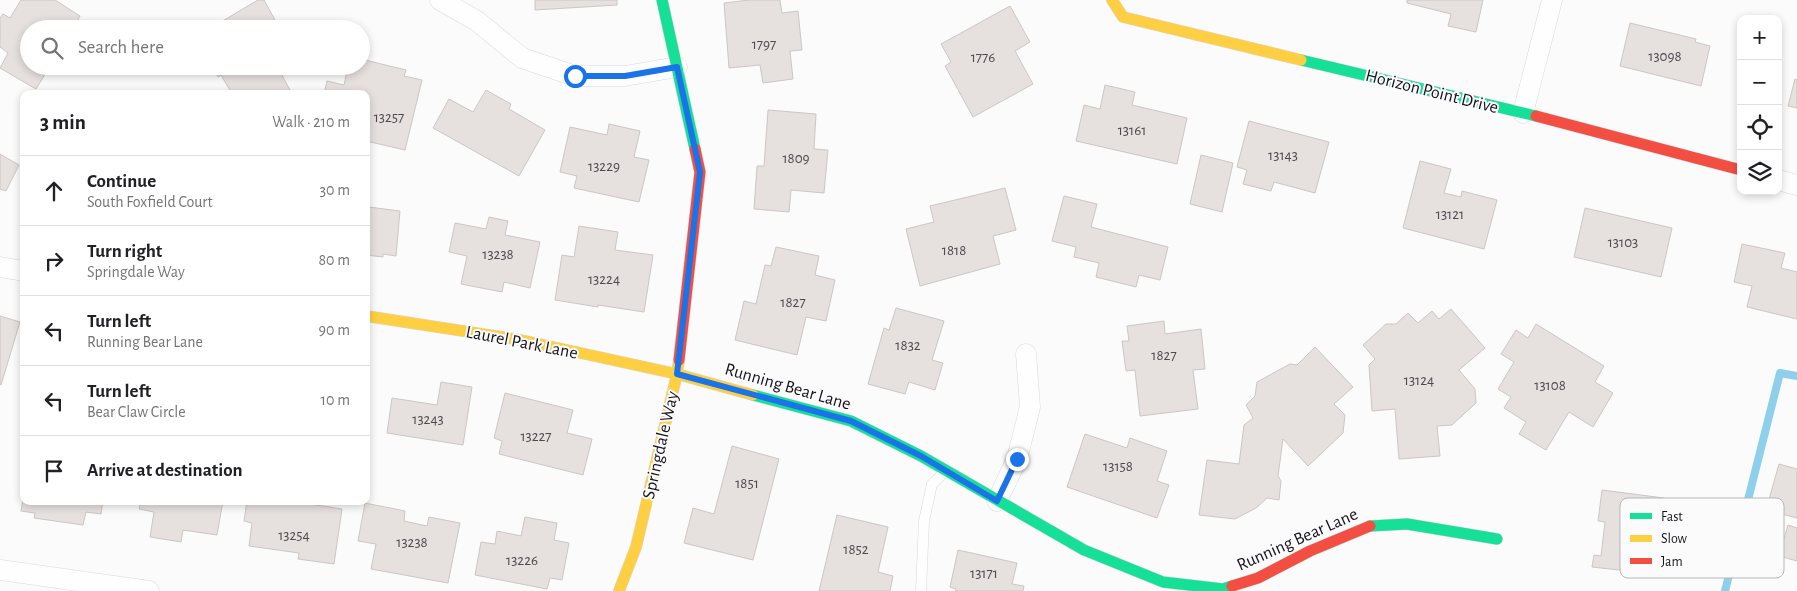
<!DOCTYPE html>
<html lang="en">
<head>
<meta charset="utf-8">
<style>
	:root { --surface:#fff; --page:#f2f2f2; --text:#202124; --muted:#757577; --line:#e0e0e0 }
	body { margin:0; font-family:"Alegreya Sans",sans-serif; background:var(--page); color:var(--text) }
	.controls { position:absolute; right:15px; top:15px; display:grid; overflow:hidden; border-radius:10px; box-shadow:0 2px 8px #0003 }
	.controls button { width:45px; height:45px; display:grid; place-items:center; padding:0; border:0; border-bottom:1px solid var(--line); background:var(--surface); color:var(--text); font:25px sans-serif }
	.stop { position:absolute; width:15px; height:15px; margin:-11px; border:4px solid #1a73e8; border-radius:50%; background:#fff }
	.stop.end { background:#1a73e8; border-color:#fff; box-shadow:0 1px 5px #0008 }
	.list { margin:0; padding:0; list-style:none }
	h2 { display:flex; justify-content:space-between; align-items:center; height:65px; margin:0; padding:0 20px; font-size:21px }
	h2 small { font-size:16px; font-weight:400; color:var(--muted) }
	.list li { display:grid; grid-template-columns:32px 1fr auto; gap:15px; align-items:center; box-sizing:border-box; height:70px; padding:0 20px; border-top:1px solid var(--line) }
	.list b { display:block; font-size:19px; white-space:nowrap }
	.list p { margin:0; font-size:16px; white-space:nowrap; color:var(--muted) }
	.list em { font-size:16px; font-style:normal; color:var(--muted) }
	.icon { flex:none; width:28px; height:28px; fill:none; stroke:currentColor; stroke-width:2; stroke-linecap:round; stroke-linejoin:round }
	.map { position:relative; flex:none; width:1797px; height:591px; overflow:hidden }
	.search { position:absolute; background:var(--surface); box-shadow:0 2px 8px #0003; left:20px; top:20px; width:350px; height:55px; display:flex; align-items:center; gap:12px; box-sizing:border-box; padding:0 18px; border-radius:28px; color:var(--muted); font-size:19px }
	.panel { position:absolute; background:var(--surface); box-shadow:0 2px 8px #0003; left:20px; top:90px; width:350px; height:415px; border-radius:10px }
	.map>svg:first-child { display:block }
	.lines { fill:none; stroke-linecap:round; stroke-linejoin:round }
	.stream { stroke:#8ed0eb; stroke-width:8 }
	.building { fill:#e6e0de; stroke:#ccc7c3 }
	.lane-casing { stroke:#d9d7dc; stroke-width:11 }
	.street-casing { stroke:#d9d7dc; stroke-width:21 }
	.fast-casing { stroke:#d9d7dc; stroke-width:12 }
	.slow-casing { stroke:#d9d7dc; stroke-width:12 }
	.jam-casing { stroke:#d9d7dc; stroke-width:12 }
	.lane { stroke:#fefefe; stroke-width:10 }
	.street { stroke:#fefefe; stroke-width:20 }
	.fast { stroke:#16e098; stroke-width:11 }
	.slow { stroke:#ffcf43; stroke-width:11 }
	.jam { stroke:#f24e42; stroke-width:11 }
	.route { stroke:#1a73e8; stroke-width:6 }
	.labels { text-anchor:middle; stroke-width:4; stroke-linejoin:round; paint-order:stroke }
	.number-label { font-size:15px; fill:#4e4950 }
	.street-label { font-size:18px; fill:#18141e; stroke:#fbfbfb }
	.key { fill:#fbfbfb; stroke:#b7b6b9; stroke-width:1 }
	.key-label { font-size:14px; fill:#18141e }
</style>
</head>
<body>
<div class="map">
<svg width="1797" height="591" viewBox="0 0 1797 591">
	<rect width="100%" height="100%" fill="#fbfbfb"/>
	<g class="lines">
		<!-- stream -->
		<path class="stream" d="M1725 591 1780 373 1797 376"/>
	</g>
	<!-- building -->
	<g class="building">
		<path d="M21 0H55L80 16 73 29H29V66H50L36 89 0 68 8 53 0 47V18L3 14 10 18Z"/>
		<path d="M258 0H264L280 29H209Z"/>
		<path d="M535 0H617V5L535 10Z"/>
		<path d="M749 0H780L782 13 798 11 802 50 790 51 793 79 763 83 760 65 729 68 724 3Z"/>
		<path d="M1407 0H1483L1476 32 1448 26 1451 14 1407 3Z"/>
		<path d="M1010 6 1030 42 1015 51 1033 84 973 117 945 66 951 62 941 44Z"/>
		<path d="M1630 23 1696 39 1695 42 1710 46 1701 86 1620 66Z"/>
		<path d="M361 59 406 70 404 76 422 80 405 150 366 141V94H324L327 81 344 85 348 66H361Z"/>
		<path d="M212 66H277L290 90 283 94H232L221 75 218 77Z"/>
		<path d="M1795 79 1797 80V108L1788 106Z"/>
		<path d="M1105 85 1135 92 1132 105 1187 118 1177 164 1076 141 1084 105 1100 109Z"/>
		<path d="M486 90 511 104 509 109 545 130 519 176 433 128 449 99 473 112Z"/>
		<path d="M768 110 816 114 814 149 828 150 824 193 791 190 789 212 754 209 757 166H764Z"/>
		<path d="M1249 121 1329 142 1315 193 1274 182 1271 191 1243 184 1247 170 1237 167Z"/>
		<path d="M609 124 640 131 634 157 649 160 639 202 574 188 577 176 560 172 570 127 607 135Z"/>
		<path d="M0 154 19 165 6 191 0 189Z"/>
		<path d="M1201 155 1233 163 1222 212 1190 204Z"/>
		<path d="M1420 161 1451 169 1444 193 1461 197 1462 191 1497 200 1484 249 1403 228Z"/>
		<path d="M1005 188 1016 230 993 236 1000 264 920 286 906 229 934 222 930 206Z"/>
		<path d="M1064 196 1097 204 1091 227 1168 247 1160 280 1139 275 1136 287 1096 277 1099 263 1074 257 1076 247 1052 241Z"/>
		<path d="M366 198 369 199V207L400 211 396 256 383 254V257L366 255Z"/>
		<path d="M1585 208 1672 228 1661 277 1574 257Z"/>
		<path d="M489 217 508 221 505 235 540 242 530 288 504 282 502 292 461 284 467 256 449 252 455 223 486 229Z"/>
		<path d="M579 226 618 232 615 250 653 255 644 312 598 305V307L555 300 562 255 574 257Z"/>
		<path d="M1742 244 1785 253 1781 268 1797 272V319L1747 307 1752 286 1734 282Z"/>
		<path d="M776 247 819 256 815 275 835 280 826 321 806 317 797 355 735 340 744 301 756 304 765 265 771 266Z"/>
		<path d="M896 308 944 321 932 360 943 363 935 390 909 382 905 394 868 384 884 328 889 330Z"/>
		<path d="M1451 309 1485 348 1459 370 1475 389 1476 403 1452 425 1437 426 1440 456 1399 459 1395 409 1372 411 1369 365 1375 359 1363 345 1386 324H1396L1408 313 1418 323 1432 311 1439 319Z"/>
		<path d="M0 316 20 322 1 385 0 384Z"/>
		<path d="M1164 321 1165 334 1201 329 1205 369 1193 370 1198 409 1140 416 1135 370 1126 371 1122 341H1129L1127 326Z"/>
		<path d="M1536 324 1604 366 1595 382 1613 393 1593 427 1569 412 1546 450 1519 434 1526 422 1504 408 1511 397 1498 389 1514 362 1501 354 1516 330 1528 338Z"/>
		<path d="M1315 347 1353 387 1334 404 1345 415 1343 433 1308 466 1283 439 1278 476 1281 481 1279 500 1267 498 1256 508 1235 519 1199 515 1207 460 1239 464 1244 425 1253 418 1246 405 1255 396 1257 382 1290 364 1297 365Z"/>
		<path d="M441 382 472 387 463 445 387 433 392 398 437 405Z"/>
		<path d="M505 393 573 410 567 433 592 439 583 475 499 454 502 441 494 438Z"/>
		<path d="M1085 434 1127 448 1130 438 1167 451 1157 481 1169 485 1157 518 1067 487Z"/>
		<path d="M732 446 779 459 753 560 684 543 693 508 714 514Z"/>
		<path d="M1779 464 1797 469V518L1766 510Z"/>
		<path d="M1602 490 1664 498 1655 574 1592 567 1594 555 1601 556 1605 522 1598 521Z"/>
		<path d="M24 493V501H103L101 514 86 512 83 525 34 518 35 513 21 511Z"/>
		<path d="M141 501H223L217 535 183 530 181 542 150 537 154 512 139 509Z"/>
		<path d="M247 501H291L342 509 334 564 298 559 299 553 249 546 252 523 244 521Z"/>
		<path d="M365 503 405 511 404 521 427 526 429 517 460 523 448 583 371 569 376 544 358 541Z"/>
		<path d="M837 515 888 527 878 572 893 576 890 591H819Z"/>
		<path d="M525 517 557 523 554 540 569 543 562 580 550 578 547 589 475 575 481 542 495 544 497 531 521 536Z"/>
		<path d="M1788 525 1797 528V561L1779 556Z"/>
		<path d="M958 550 1017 563 1012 584 1024 586 1023 591H955L956 589 950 587Z"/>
	</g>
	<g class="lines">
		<defs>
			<path id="lane" d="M921 591 924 521 932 484 945 472"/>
			<g id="street">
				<path d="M440 0 477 21 522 58 575 76H625L677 67"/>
				<path d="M1523 113 1552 0"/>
				<path d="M1778 180 1797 185"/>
				<path d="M0 267 24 271"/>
				<path d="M997 501 1017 459 1030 407 1026 354"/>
				<path d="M0 570 149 591"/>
			</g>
			<g id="fast">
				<path d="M662 0 695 149"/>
				<path d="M1301 60 1536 116"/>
				<path d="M753 395 851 421 921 456 1084 550 1163 582 1223 589 1232 586"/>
				<path d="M1370 526 1407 524 1497 539"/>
			</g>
			<g id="slow">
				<path d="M1112 0 1123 17 1301 60"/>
				<path d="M366 316 521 340 677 374 753 395"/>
				<path d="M619 591 636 547 677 374 679 360"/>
			</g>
			<g id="jam">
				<path d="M1536 116 1741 170"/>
				<path d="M679 360 700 172 695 149"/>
				<path d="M1232 586 1258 578 1310 551 1370 526"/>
			</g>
		</defs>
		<!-- lane casing -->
		<use href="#lane" class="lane-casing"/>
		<!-- street casing -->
		<use href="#street" class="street-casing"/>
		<!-- fast casing -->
		<use href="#fast" class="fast-casing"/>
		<!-- slow casing -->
		<use href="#slow" class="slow-casing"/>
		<!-- jam casing -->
		<use href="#jam" class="jam-casing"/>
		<!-- lane -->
		<use href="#lane" class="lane"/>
		<!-- street -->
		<use href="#street" class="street"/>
		<!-- fast -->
		<use href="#fast" class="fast"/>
		<!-- slow -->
		<use href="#slow" class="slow"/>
		<!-- jam -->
		<use href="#jam" class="jam"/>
	</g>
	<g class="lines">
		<!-- route -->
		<path class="route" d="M575 76H625L677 67 700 172 677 374 851 421 921 456 997 501 1017 459"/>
	</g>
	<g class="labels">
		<!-- number labels -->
		<g class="number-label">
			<text x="764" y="49">1797</text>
			<text x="1665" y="61">13098</text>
			<text x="983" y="62">1776</text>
			<text x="389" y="122">13257</text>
			<text x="1132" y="135">13161</text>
			<text x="1283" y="160">13143</text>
			<text x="796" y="163">1809</text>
			<text x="604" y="171">13229</text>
			<text x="1450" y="219">13121</text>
			<text x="1623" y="247">13103</text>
			<text x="954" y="255">1818</text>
			<text x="498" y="259">13238</text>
			<text x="604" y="284">13224</text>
			<text x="793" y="307">1827</text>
			<text x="908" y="350">1832</text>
			<text x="1164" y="360">1827</text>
			<text x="1419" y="385">13124</text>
			<text x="1550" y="390">13108</text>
			<text x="428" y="424">13243</text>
			<text x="536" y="441">13227</text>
			<text x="1118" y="471">13158</text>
			<text x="747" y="488">1851</text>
			<text x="294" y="540">13254</text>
			<text x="412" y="547">13238</text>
			<text x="856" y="554">1852</text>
			<text x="522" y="565">13226</text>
			<text x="984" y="578">13171</text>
		</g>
		<!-- street labels -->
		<g class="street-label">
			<text transform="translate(1432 91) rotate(14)" y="6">Horizon Point Drive</text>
			<text transform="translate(522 342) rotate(11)" y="6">Laurel Park Lane</text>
			<text transform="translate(788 386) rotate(16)" y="6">Running Bear Lane</text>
			<text transform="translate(660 445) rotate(-77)" y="6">Springdale Way</text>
			<text transform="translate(1297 539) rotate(-24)" y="6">Running Bear Lane</text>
		</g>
	</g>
	<!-- legend -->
	<rect x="1620" y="498" width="164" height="80" rx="8" class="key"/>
	<rect x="1630" y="513" width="22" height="6" fill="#16e098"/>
	<rect x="1630" y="535" width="22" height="7" fill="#ffcf43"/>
	<rect x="1630" y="558" width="22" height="6" fill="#f24e42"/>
	<g class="key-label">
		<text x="1661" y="521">Fast</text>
		<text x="1661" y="543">Slow</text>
		<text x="1661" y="566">Jam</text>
	</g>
</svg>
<div class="controls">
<button>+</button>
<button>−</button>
<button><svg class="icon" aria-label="locate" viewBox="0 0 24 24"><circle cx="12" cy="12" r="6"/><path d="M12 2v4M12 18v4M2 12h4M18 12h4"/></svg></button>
<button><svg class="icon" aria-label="layers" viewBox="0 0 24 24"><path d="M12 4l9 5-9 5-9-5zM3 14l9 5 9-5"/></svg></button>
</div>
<div class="stop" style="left:575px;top:76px"></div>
<div class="stop end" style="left:1017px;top:459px"></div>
<div class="search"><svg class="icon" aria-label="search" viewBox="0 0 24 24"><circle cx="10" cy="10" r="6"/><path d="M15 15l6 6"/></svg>Search here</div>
<section class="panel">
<h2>3 min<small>Walk · 210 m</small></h2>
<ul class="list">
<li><svg class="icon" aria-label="ahead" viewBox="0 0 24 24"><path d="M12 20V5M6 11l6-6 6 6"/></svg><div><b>Continue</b><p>South Foxfield Court</p></div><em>30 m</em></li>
<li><svg class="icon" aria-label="right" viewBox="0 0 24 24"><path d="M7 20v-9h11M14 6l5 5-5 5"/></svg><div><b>Turn right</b><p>Springdale Way</p></div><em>80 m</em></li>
<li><svg class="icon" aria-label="left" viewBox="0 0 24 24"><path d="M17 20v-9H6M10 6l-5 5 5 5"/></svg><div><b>Turn left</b><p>Running Bear Lane</p></div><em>90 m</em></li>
<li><svg class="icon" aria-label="left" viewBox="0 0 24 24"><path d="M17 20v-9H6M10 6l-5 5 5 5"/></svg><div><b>Turn left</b><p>Bear Claw Circle</p></div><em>10 m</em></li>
<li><svg class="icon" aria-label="arrive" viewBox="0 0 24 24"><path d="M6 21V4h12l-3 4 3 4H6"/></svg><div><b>Arrive at destination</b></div></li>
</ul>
</section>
</div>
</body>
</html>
